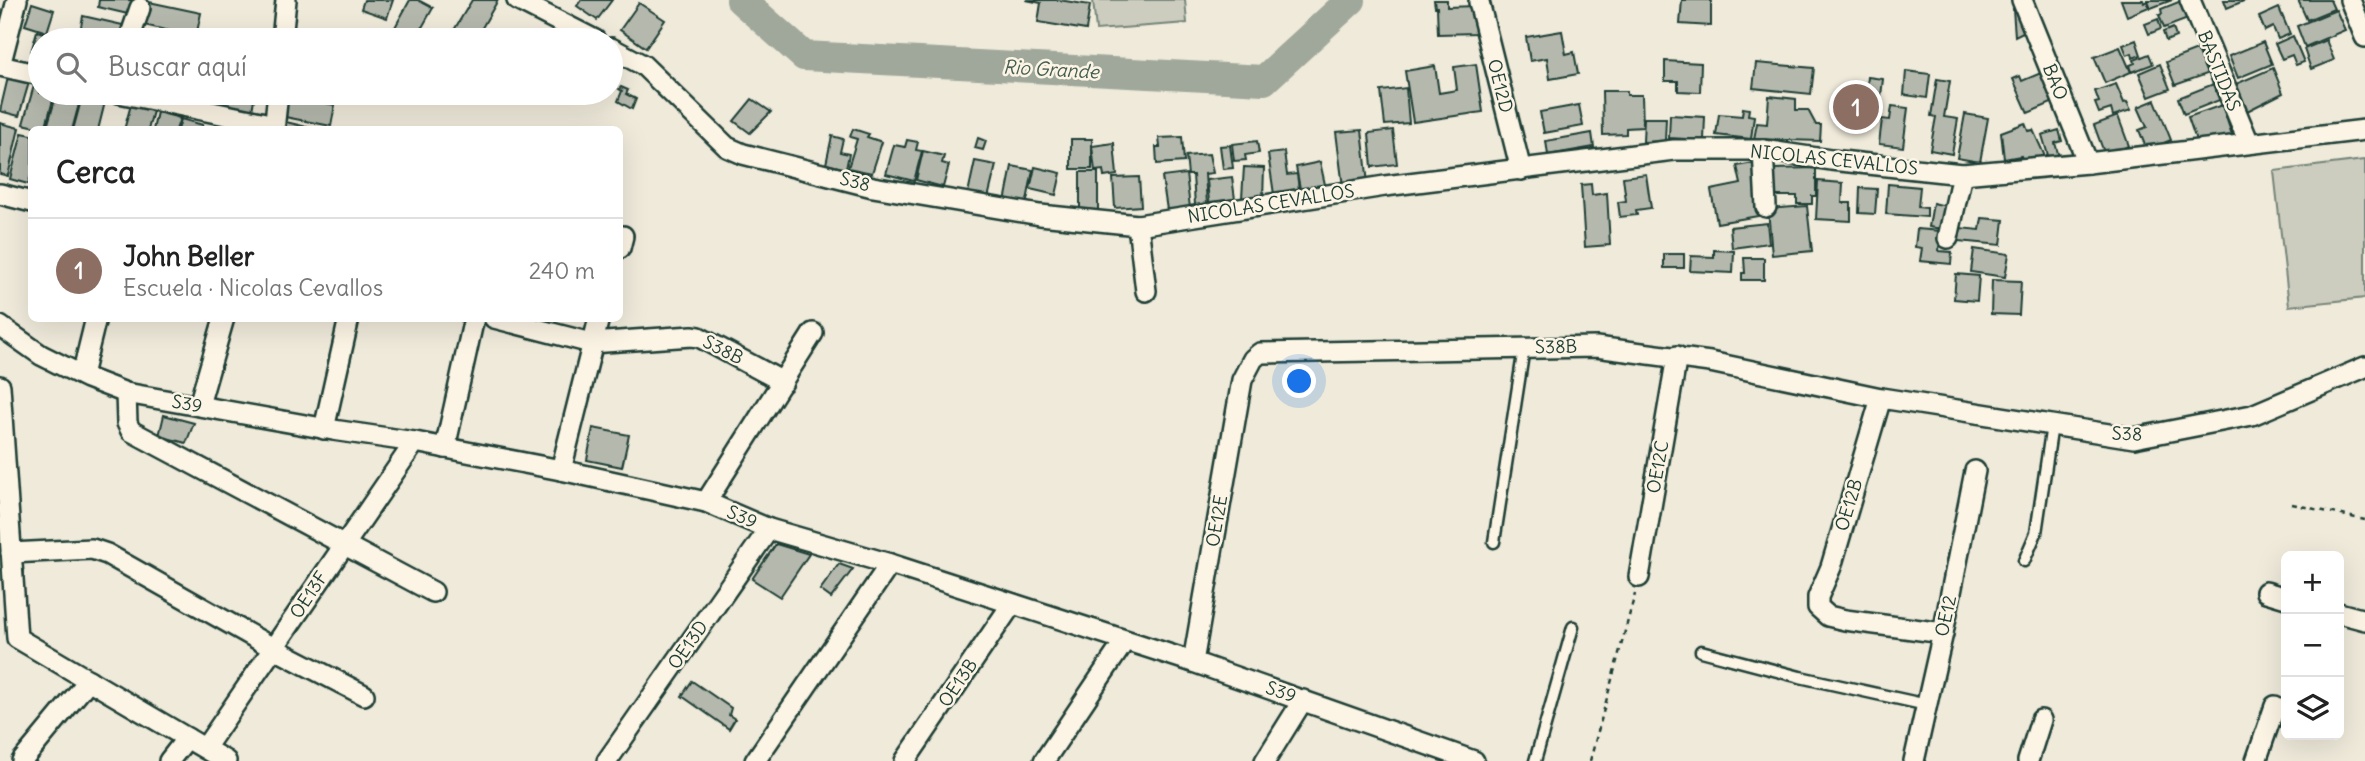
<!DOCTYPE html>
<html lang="es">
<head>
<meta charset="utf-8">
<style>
	:root { --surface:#fff; --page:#f2f2f2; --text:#222; --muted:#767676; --line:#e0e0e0; --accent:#111827 }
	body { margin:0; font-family:Delius,sans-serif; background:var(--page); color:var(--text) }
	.controls { position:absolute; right:21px; bottom:21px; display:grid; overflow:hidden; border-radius:10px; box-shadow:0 7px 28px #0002 }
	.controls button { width:63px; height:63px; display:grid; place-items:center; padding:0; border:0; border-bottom:2px solid var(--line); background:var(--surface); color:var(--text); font:35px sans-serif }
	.you { position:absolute; left:1300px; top:382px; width:24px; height:24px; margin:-18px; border:5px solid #fff; border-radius:50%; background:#1a73e8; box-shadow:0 0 0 10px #1a73e833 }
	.badge { display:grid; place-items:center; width:46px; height:46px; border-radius:50%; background:var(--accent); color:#fff; font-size:23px; font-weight:700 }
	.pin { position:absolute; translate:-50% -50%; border:4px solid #fff; box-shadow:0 2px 7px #0006 }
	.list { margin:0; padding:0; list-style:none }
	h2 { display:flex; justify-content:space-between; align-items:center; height:91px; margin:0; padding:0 28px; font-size:30px }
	h2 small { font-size:23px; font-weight:400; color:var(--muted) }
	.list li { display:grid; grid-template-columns:46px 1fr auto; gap:21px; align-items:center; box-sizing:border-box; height:105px; padding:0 28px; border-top:2px solid var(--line) }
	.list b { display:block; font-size:26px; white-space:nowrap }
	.list p { margin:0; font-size:23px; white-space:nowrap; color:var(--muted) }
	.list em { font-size:23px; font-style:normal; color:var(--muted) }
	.icon { flex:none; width:38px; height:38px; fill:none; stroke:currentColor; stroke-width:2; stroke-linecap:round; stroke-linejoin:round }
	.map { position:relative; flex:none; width:2365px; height:761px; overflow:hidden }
	.search { position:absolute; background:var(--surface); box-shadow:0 7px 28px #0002; left:28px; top:28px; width:595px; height:77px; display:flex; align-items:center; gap:18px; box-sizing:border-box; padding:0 24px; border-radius:38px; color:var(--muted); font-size:26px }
	.panel { position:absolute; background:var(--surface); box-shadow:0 7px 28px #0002; left:28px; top:126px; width:595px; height:196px; border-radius:10px }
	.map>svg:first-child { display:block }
	.green { fill:#cccdbf; stroke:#76857a; stroke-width:2 }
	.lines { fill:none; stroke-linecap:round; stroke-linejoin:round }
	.river { stroke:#9fa89a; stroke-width:30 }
	.building { fill:#b5b9ad; stroke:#1f3d34; stroke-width:2 }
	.service-casing { stroke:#1f3d34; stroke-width:15 }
	.minor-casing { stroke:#1f3d34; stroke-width:24 }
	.path { stroke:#1f3d34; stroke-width:2.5; stroke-dasharray:5 5; stroke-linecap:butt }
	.service { stroke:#fcf5e5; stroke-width:10 }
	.minor { stroke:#fcf5e5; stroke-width:19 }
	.labels { text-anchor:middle; stroke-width:5; stroke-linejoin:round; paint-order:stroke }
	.street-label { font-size:18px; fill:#1f3d34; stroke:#fcf5e5 }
	.water-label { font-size:19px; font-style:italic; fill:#455d53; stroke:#fcf5e5 }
</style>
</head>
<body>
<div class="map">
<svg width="2365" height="761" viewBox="0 0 2365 761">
	<rect width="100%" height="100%" fill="#efeada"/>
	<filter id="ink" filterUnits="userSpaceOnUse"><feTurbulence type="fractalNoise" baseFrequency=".0143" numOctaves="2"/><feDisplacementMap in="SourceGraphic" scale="14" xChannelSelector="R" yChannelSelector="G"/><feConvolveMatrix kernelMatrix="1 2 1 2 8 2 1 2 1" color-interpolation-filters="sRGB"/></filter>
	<g filter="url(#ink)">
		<!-- green -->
		<g class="green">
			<path d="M1093 0H1185L1187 23 1096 30Z"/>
			<path d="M2365 160V298L2289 306 2274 171Z"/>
		</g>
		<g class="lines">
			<!-- river -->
			<path class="river" d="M741 0 804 56 1264 80 1351 0"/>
		</g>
		<!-- building -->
		<g class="building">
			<path d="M99 0H136L132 15 98 7Z"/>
			<path d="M364 0H393L387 18 361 9Z"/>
			<path d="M410 0H418L433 8 415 40 394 29Z"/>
			<path d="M472 0H498L475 40H448Z"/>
			<path d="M581 0H612L597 20 577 6Z"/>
			<path d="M1026 0H1059L1090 5 1086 30 1038 22 1041 3Z"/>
			<path d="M1434 0H1447V7L1476 6 1477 33 1438 34 1437 7H1435Z"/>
			<path d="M1682 0H1711V26L1680 24Z"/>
			<path d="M2121 0H2143L2144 3 2147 1 2149 7 2127 16Z"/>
			<path d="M2148 0H2172L2151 8Z"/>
			<path d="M2224 0H2246L2227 8Z"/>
			<path d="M2298 0H2330L2334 9 2307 20Z"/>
			<path d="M2181 1 2188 19 2164 28 2159 15 2162 14 2161 9Z"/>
			<path d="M149 2 201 13 196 37 144 25Z"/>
			<path d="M32 3 54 10 47 32 25 25Z"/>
			<path d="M639 3 665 20 646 48 620 30Z"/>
			<path d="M2279 8 2290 34 2278 39 2273 27 2265 31 2259 17Z"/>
			<path d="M2013 9 2020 12 2029 29 2015 36Z"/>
			<path d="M2336 10 2345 30 2305 47 2297 26Z"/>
			<path d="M83 16 127 26 124 40 111 37 110 40H94L79 37Z"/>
			<path d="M2158 19 2161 29 2149 34 2145 24Z"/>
			<path d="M2173 28 2176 37 2166 41 2163 32Z"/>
			<path d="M483 30 497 38 496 40H477Z"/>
			<path d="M37 31 69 40H40V54L31 52Z"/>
			<path d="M1562 31 1566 54 1574 52 1578 74 1550 79 1547 58 1530 61 1526 37Z"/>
			<path d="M2293 36 2304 62 2296 65 2292 55 2282 59 2275 44Z"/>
			<path d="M2136 40 2141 55 2133 58 2132 53 2127 55 2123 45Z"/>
			<path d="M2326 40 2334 60 2311 69 2304 49Z"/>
			<path d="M2263 42 2272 64 2238 78 2229 56Z"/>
			<path d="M2120 47 2131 72 2105 83 2094 57Z"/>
			<path d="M2197 50 2207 74 2175 85 2166 62Z"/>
			<path d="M2149 54 2153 64 2132 72 2130 65 2135 63 2134 60Z"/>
			<path d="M1665 61 1701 63 1700 92 1678 91V81H1665Z"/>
			<path d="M1756 63 1814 68 1811 94 1753 88Z"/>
			<path d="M1476 64 1483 112 1413 122 1405 71 1435 66 1439 93 1457 90 1454 67Z"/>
			<path d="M2160 64 2170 89 2149 97 2139 73Z"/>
			<path d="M2273 68 2283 93 2247 111 2236 84Z"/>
			<path d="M2048 70 2061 99 2028 113 2013 79 2020 76 2022 81Z"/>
			<path d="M1906 71 1930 74 1927 98 1904 95Z"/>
			<path d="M9 73 30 79 19 116 0 111Z"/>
			<path d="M1868 77 1883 79 1878 121 1863 120Z"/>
			<path d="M1937 79 1950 81 1944 117 1958 119 1952 154 1930 150 1936 117 1931 116Z"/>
			<path d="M35 82 40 83V93H55L45 129 23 124Z"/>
			<path d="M2216 83 2222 99 2184 114 2178 98Z"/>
			<path d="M2116 84 2124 103 2127 102 2131 110 2113 116 2111 109 2099 113 2095 103 2099 102 2095 91Z"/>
			<path d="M621 87 628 90 626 94 636 99 632 109 618 101 622 91 619 89Z"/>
			<path d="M1406 88 1409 123 1385 125 1381 91Z"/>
			<path d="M1602 91H1627V95H1642L1643 127 1626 128V134L1603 135Z"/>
			<path d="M57 93H82L72 130 47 127Z"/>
			<path d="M83 93 106 98 98 130H73Z"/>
			<path d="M215 93H255L252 111 213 104Z"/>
			<path d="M293 93H329L327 100Z"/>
			<path d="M284 95 335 105 331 126 280 116Z"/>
			<path d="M1769 96 1796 99V110H1808L1816 125H1821L1820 141 1754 139 1757 123 1767 124Z"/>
			<path d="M752 99 771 112 750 133 734 121Z"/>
			<path d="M2155 100 2171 140 2147 150 2139 130 2147 127 2138 107Z"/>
			<path d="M132 101 154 107 148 130H124Z"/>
			<path d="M1579 105 1583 126 1544 133 1540 112Z"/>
			<path d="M2222 105 2232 135 2198 146 2188 117Z"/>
			<path d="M1892 106 1908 108 1903 147 1879 144 1882 119 1890 120Z"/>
			<path d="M1743 108 1749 109 1748 115 1754 116 1751 139 1716 135 1719 114 1742 116Z"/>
			<path d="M157 112 180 118 176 130H153Z"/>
			<path d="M1965 114 1988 118 1980 162 1957 158Z"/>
			<path d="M1670 115 1705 117 1704 140 1669 138Z"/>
			<path d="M2118 116 2129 146 2105 155 2094 125Z"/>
			<path d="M1644 118H1666L1665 141 1643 142Z"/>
			<path d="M181 119 203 125 202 130H178Z"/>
			<path d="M282 121 319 130H280Z"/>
			<path d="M0 123 19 128 8 176 0 174Z"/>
			<path d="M2025 123 2028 131 2033 130 2048 163 2024 165 2021 156 2004 159 2001 132Z"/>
			<path d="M853 129 869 134 867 137 882 142 872 173 848 168 857 139 850 137Z"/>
			<path d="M1362 130 1368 184 1343 187 1336 132Z"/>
			<path d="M1393 130 1397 164 1372 167 1369 133Z"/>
			<path d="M2059 130 2062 141 2055 143 2060 160 2050 162 2042 135Z"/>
			<path d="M22 133 32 135V173L28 184 10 179Z"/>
			<path d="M1592 133 1594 147 1548 155 1546 141Z"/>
			<path d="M832 136 843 139 840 152 849 154 846 169 826 164Z"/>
			<path d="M1182 137 1184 162 1157 164 1156 147H1160L1159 138Z"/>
			<path d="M978 138 986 141 983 150 975 148Z"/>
			<rect x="1071" y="139" width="21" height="30"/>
			<path d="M907 140 918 142 916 150 922 151 914 181 886 174 894 145 905 147Z"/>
			<path d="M1257 141 1259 153 1245 155 1246 160 1234 161 1232 144Z"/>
			<path d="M1114 143 1117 175 1104 177 1103 170 1095 171 1092 146Z"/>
			<path d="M1230 145 1233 168 1223 169 1220 146Z"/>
			<path d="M923 151 944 156 942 163 949 165 943 187 916 180Z"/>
			<path d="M1284 152 1287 175 1297 174 1300 198 1275 201 1268 154Z"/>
			<path d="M1209 154 1213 173 1205 174 1207 204 1195 205 1193 175H1188L1186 156Z"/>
			<path d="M975 161 996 165 988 198 968 193Z"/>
			<path d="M1320 162 1326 189 1301 194 1296 167Z"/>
			<path d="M1754 163 1764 215 1717 223 1711 190 1741 184 1737 166Z"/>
			<path d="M1012 166 1033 170 1026 206 1005 202Z"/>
			<path d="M1035 167 1061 173 1056 195 1030 189Z"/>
			<path d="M1244 167 1264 168 1263 199 1242 198Z"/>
			<path d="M1816 168V196H1812V204H1797V196H1772V169Z"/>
			<rect x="1080" y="172" width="18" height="38"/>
			<path d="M1186 174 1190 208 1167 210 1162 177Z"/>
			<path d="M1646 174 1651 208 1636 210 1637 215 1620 217 1618 202 1626 201 1623 177Z"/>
			<path d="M1139 177 1141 206 1115 208 1113 178Z"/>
			<path d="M1232 177 1235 199 1209 202 1207 180Z"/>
			<path d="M1818 181 1843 183 1842 203H1851V221L1816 219Z"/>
			<path d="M1591 184 1592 195 1607 193 1610 245 1585 247 1581 185Z"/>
			<path d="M1888 184 1920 187 1918 207 1927 208V217L1886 214Z"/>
			<path d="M1860 188 1877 189 1875 214 1859 213Z"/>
			<path d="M1933 203 1946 206 1942 229 1929 227Z"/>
			<path d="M1807 206 1812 251 1772 255 1768 209Z"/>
			<path d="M1982 218 2004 220 2001 245 1959 241 1960 228 1980 230Z"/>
			<path d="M1767 223 1769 243 1732 248 1730 227Z"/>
			<path d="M1917 229 1941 231 1939 251 1952 252 1951 264 1920 261 1922 248 1915 247Z"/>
			<path d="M1974 249 2009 254 2005 277 1971 272Z"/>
			<path d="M1714 250 1734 251 1733 273 1690 271 1691 256 1714 257Z"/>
			<rect x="1664" y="254" width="20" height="14"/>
			<path d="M1744 258H1764V280H1742V273H1745Z"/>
			<path d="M1956 274 1979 276 1977 301 1954 299Z"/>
			<path d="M1992 280 2021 281 2019 315 1991 314Z"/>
			<path d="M164 415 194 423 186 443 159 436Z"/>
			<path d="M593 428 629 435 622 467 587 460Z"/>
			<path d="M776 544 809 554 780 597 752 579Z"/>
			<path d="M839 564 853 569 831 598 820 590Z"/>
			<path d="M692 681 731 708 729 715 735 719 729 729 682 696Z"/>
		</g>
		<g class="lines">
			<defs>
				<g id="service">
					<path d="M1494 542 1524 348"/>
					<path d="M2024 561 2036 533 2052 425"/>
					<path d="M1701 651 1800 677 1927 705"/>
					<path d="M1535 761 1573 627"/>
				</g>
				<g id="minor">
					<path d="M517 0 595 40"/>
					<path d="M2022 0 2088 163"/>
					<path d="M2190 0 2249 143"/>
					<path d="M2350 0 2365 37"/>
					<path d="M1479 2 1521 170"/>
					<path d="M129 40 140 8"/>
					<path d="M282 40 286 0"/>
					<path d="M611 48 643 65 727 147 743 154 873 187 1040 215 1138 225 1385 186 1674 150H1763L1831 160 1962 174 2088 163 2365 130"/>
					<path d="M0 66 17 0"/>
					<path d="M0 66 40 75"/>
					<path d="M119 93 275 125"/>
					<path d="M274 130 278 93"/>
					<path d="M1763 150 1766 207"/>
					<path d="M0 194 32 202"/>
					<path d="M1138 225 1146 291"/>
					<path d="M1948 238 1962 174"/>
					<path d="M620 248 623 236"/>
					<path d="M494 318 591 343 692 336 699 337 783 382"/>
					<path d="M0 326 41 355 87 378 126 393 333 430 415 442 561 470 706 502 769 529 890 564 1193 662 1474 761"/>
					<path d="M82 375 96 318"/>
					<path d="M0 386 17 638 226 761"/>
					<path d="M126 393 127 423 131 431 433 592"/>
					<path d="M1881 398 1831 567 1818 597V607L1828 616 1845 620 1943 633"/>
					<path d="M199 405 224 318"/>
					<path d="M324 429 349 318"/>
					<path d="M445 448 474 318"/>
					<path d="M561 470 599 318"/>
					<path d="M706 502 813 333"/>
					<path d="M11 553 92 549 107 554 273 648 364 695"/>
					<path d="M1639 577 1677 356"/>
					<path d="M2266 592 2286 598"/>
					<path d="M2339 613 2365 620"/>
					<path d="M1193 662 1242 380 1253 359 1260 353 1596 347 1710 362 1881 398 2134 438 2252 415 2365 367"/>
					<path d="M205 748 415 442"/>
					<path d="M22 761 89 680"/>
					<path d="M169 761 187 738"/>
					<path d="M607 761 769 529"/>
					<path d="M755 761 890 564"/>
					<path d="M905 761 1012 604"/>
					<path d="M1044 761 1124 642"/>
					<path d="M1265 761 1303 700"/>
					<path d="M1914 761 1943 633 1975 471"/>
					<path d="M2028 761 2041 720"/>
					<path d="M2256 761 2275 706"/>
				</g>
			</defs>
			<!-- service casing -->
			<use href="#service" class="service-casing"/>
			<!-- minor casing -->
			<use href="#minor" class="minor-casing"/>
			<!-- path -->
			<g class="path">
				<path d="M2292 504 2365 520"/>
				<path d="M1590 761 1635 594"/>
			</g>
			<!-- service -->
			<use href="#service" class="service"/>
			<!-- minor -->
			<use href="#minor" class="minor"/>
		</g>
	</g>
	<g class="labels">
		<!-- street labels -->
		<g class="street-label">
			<text transform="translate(2219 71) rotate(68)" y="6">BASTIDAS</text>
			<text transform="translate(2055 82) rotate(68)" y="6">BAO</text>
			<text transform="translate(1500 86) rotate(76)" y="6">OE12D</text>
			<text transform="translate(1834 160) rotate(6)" y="6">NICOLAS CEVALLOS</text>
			<text transform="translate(855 182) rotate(14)" y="6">S38</text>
			<text transform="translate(1271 204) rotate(-9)" y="6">NICOLAS CEVALLOS</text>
			<text transform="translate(1556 347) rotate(-1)" y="6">S38B</text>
			<text transform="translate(723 350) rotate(27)" y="6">S38B</text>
			<text transform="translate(187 404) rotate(10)" y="6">S39</text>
			<text transform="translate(2127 434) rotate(2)" y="6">S38</text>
			<text transform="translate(1658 467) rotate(-80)" y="6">OE12C</text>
			<text transform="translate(1849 505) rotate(-73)" y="6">OE12B</text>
			<text transform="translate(742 517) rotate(23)" y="6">S39</text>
			<text transform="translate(1217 521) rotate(-80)" y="6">OE12E</text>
			<text transform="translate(309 595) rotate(-56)" y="6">OE13F</text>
			<text transform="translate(1946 616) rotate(-78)" y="6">OE12</text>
			<text transform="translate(688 645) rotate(-55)" y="6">OE13D</text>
			<text transform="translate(958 683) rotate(-56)" y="6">OE13B</text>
			<text transform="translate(1281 692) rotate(19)" y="6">S39</text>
		</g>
		<!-- water labels -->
		<g class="water-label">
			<text transform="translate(1051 69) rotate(3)" y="7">Rio Grande</text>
		</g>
	</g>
</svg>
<div class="controls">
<button>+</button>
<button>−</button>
<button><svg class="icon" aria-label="layers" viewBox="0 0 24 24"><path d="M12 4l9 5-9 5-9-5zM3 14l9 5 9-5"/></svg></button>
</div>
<div class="you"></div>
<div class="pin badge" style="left:1856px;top:107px;background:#8d6e63">1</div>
<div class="search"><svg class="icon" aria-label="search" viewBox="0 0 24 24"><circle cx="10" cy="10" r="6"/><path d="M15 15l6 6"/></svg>Buscar aquí</div>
<section class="panel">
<h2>Cerca<small></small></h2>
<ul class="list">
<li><span class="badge" style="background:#8d6e63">1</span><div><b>John Beller</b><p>Escuela · Nicolas Cevallos</p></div><em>240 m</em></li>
</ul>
</section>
</div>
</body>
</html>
